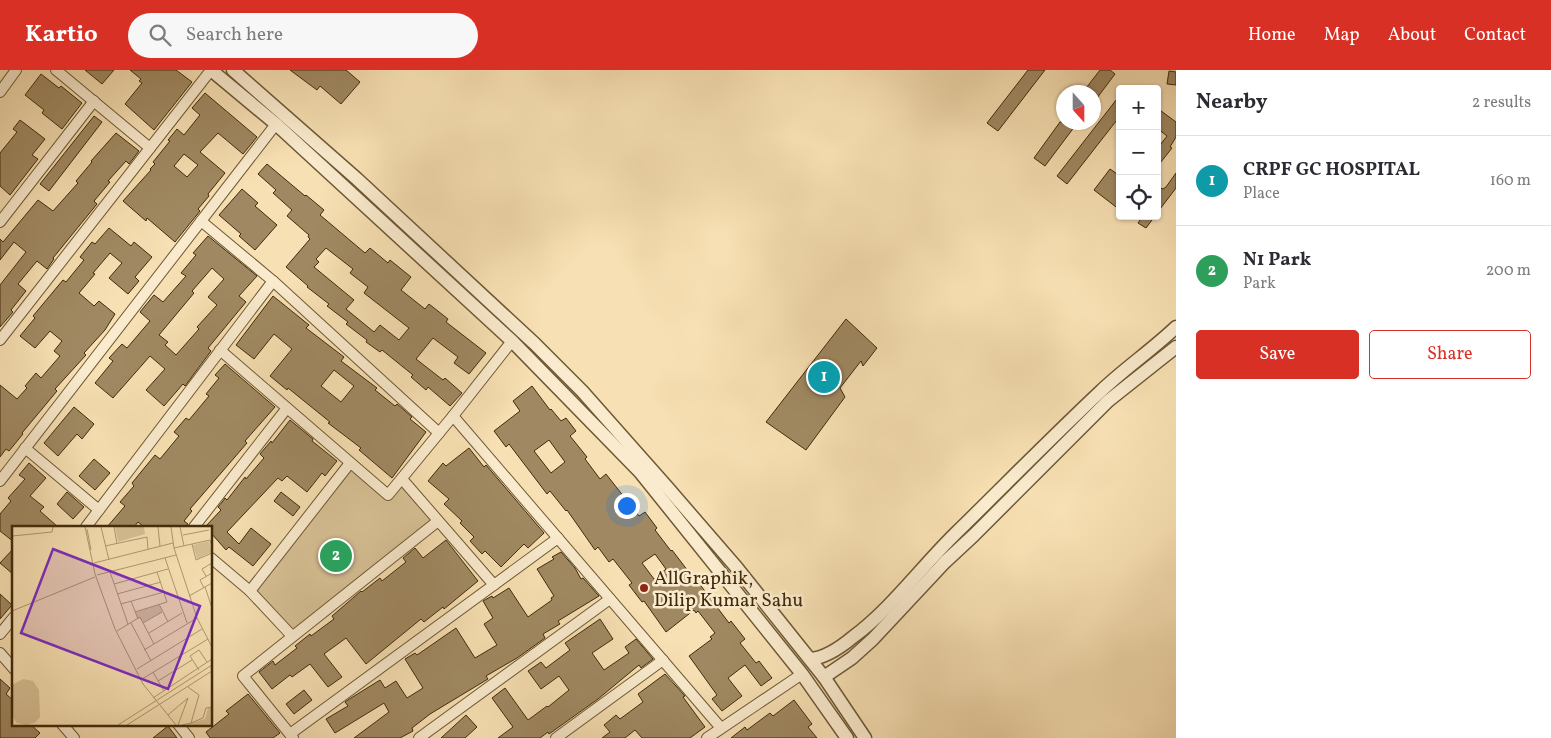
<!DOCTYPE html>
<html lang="en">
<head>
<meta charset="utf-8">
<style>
	:root { --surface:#fff; --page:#f7f7f7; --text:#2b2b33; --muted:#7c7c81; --line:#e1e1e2; --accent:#d93025 }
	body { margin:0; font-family:Vollkorn,serif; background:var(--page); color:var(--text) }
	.controls { position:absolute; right:15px; top:15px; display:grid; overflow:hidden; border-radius:5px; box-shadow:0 1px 4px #0004 }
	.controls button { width:45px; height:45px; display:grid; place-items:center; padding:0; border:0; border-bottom:1px solid var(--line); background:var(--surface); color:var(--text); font:25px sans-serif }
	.compass { position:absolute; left:1056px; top:15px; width:45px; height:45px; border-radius:50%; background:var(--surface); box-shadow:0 1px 4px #0004; rotate:159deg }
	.you { position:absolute; left:626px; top:435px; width:18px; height:18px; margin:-12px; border:4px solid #fff; border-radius:50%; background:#1a73e8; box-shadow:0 0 0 8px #1a73e833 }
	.badge { display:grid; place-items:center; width:32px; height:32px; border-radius:50%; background:var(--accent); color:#fff; font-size:16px; font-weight:700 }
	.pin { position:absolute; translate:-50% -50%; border:2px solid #fff; box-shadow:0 1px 5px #0006 }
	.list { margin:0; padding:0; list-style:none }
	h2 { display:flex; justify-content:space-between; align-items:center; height:65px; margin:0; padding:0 20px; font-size:21px }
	h2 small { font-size:16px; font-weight:400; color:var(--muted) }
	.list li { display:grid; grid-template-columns:32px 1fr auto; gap:15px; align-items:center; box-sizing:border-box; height:90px; padding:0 20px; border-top:1px solid var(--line) }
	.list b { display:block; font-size:19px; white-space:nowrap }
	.list p { margin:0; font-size:16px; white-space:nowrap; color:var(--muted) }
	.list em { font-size:16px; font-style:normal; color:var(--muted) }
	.actions { display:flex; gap:10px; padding:15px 20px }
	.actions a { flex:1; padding:11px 0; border:1px solid var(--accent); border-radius:5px; text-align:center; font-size:18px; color:var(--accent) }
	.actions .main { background:var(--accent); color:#fff }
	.icon { flex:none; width:28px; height:28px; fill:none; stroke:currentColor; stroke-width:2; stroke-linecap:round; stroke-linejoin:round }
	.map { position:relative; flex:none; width:1176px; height:668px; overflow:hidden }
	header { display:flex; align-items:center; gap:30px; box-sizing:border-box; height:70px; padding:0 25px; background:var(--accent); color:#fff }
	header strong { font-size:24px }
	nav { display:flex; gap:28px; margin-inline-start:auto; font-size:18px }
	.search { width:350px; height:45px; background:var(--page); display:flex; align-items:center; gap:12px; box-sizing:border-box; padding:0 18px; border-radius:28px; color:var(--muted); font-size:19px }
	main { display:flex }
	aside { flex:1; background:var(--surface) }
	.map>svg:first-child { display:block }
	.park { fill:#d8c196; stroke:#8c7650 }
	.building { fill:#a08962; stroke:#412b0a; fill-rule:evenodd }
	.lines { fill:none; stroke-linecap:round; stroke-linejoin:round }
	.minor-casing { stroke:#6e5834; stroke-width:12 }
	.tertiary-casing { stroke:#6e5834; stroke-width:15 }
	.minor { stroke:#faebce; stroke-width:10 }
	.tertiary { stroke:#faebce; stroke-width:12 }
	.poi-dot { fill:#8f2418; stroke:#faebce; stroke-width:2 }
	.labels { text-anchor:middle; stroke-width:5; stroke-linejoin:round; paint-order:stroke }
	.poi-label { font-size:19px; fill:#412b0a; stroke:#faebce; text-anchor:start }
	.inset-road { fill:none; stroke:#ae986f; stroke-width:1 }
	.view { fill:#7b2cbf; fill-opacity:0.15; stroke:#7b2cbf; stroke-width:2.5 }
	.inset-edge { fill:none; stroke:#412b0a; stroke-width:2.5 }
</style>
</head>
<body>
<header>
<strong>Kartio</strong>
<div class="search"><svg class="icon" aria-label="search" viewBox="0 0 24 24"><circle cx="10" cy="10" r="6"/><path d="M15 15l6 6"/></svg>Search here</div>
<nav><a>Home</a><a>Map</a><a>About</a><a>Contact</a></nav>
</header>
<main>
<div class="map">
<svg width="1176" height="668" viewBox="0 0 1176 668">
	<rect width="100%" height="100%" fill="#f7e0b3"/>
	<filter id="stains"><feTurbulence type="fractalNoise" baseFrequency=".004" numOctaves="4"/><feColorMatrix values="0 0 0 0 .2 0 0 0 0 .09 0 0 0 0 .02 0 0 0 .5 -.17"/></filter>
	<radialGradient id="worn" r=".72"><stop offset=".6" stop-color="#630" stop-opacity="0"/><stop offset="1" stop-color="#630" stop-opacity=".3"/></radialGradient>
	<!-- park -->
	<path class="park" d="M350 393 387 425 402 409 438 451 292 566 250 521Z"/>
	<!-- building -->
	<g class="building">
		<path d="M85 0H114L102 14Z"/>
		<path d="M130 0H176L192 12 154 60 125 34 142 13 139 11 141 9Z"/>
		<path d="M290 0H346L360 12 341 34 320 16 317 20Z"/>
		<path d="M1028 0H1045L998 61 987 53Z"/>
		<path d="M1100 0H1110L1115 4 1094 32V22H1083Z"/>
		<path d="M1169 1 1176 2V15L1167 14Z"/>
		<path d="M41 4 59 18 61 16 82 33 62 59 42 43 44 40 25 25Z"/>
		<path d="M205 23 257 67 243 84 218 63 200 82 225 103 208 124 209 126 198 139 200 141 175 172 147 148 146 151 123 131 151 100 150 99 155 94 153 92 170 71 168 70 177 59 184 65 200 45 192 38ZM184 84 198 95 187 107 174 96Z"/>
		<path d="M1120 25V46L1067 114 1057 106Z"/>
		<path d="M1157 38 1176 52V67L1170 77 1172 78 1157 97V79L1167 66 1157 58Z"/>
		<path d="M94 46 102 52 49 121 40 114Z"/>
		<path d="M20 50 45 69 32 85 38 89 10 125 0 116V83L17 62 13 59Z"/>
		<path d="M1060 52H1078L1045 96 1034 88Z"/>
		<path d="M116 63 139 81 129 94 126 91 108 111 110 112 94 131 97 134 53 188 54 189 47 199 37 191 18 214 26 221 11 240 13 242 0 257V215L26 182 14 172 0 190V169L3 172 38 130 53 141 78 113 76 111 92 92 91 91Z"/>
		<path d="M267 94 305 126 306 125 324 140 320 145 365 183 370 178 388 193 390 190 411 207 401 220 425 239 429 234 448 249 446 252 486 283 469 304 454 293 458 287 433 268 416 289 443 310 445 308 462 323 450 336 428 317 426 320 411 307 413 305 382 280 380 282 366 272 367 270 346 254 348 252 327 236 329 234 307 217 308 216 286 197 310 169 308 167 309 165 287 146 292 140 273 123 276 120 258 104ZM326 178 353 199 350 203 368 217 364 223 409 258 399 270 380 255 374 262 346 239 354 230 314 197 319 192 316 189Z"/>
		<path d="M1110 99 1120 106V140L1094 120Z"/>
		<path d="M1176 103V118L1157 143V123L1161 118 1163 119 1166 117Z"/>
		<path d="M242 119 258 133 255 136 277 155 255 180 239 166 241 164 219 145Z"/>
		<path d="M1143 146H1155L1146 158 1138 153Z"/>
		<path d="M109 158 131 176 134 172 152 187 135 207 139 211 128 224 109 208 122 193 110 183 93 203 95 204 79 223 94 236 99 231 115 244 105 260 84 283 86 285 55 319 57 321 22 363 23 364 9 381 6 379 0 387V315L17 329 27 318 25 316 36 303 41 308 60 286 54 281 62 271 50 261 35 278 20 266 35 248 33 246 63 210 66 212 84 190 80 187 92 172 95 174Z"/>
		<path d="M208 166 257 206 239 226 246 232 208 278 211 281 185 316 183 314 164 336 146 320 165 299 150 286 113 328 95 313 113 291 109 288 122 274 127 278 150 251 140 242 154 225 163 232 186 206 181 203 196 185 193 183ZM212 198 224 209 208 227 217 235 197 257 199 259 176 285 165 275 168 272 159 265 194 223 192 221Z"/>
		<path d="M273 226 309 255 306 258 344 287 341 291 377 318 375 320 395 336 397 334 412 347 410 349 426 362 392 408 359 380 361 378 328 353 330 352 288 318 287 320 270 306 292 279 274 264 254 289 236 275ZM334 300 354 316 341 332 321 316Z"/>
		<path d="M846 249 877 278 863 296 861 291 840 318 845 327 806 380 766 352Z"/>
		<path d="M225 294 275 337 245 371 247 373 190 439 192 441 184 451 188 454 187 457H144L138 452 134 457H107L125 436 120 432 134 416 132 413 155 385 160 389 179 366 174 362 186 348 189 350 209 326 206 324 219 308 215 305Z"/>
		<path d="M532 316 550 340 551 339 561 351 566 348 576 361 570 366 587 387 585 389 600 409 606 404 639 446 645 442 657 458 655 460 671 481 672 480 688 501 689 500 729 553 731 551 745 569 740 573 756 593 759 591 772 608 761 616 745 595 728 608 742 626 722 641 712 629 717 625 689 586 712 569 710 567 715 563 698 541 696 543 694 540 666 562 644 531 642 532 629 515 632 513 613 489 609 492 598 477 595 480 567 440 566 441 550 421 547 424 509 374 506 377 494 361 520 341 513 331ZM549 370 565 392 551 403 534 381ZM655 484 666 499 654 509 642 493Z"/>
		<path d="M74 337 94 354 82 369 77 364 58 386 44 373Z"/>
		<path d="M290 350 313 369 312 371 337 391 325 406 322 403 307 422 287 406 282 411 278 408 227 462 239 474 251 458 271 474 253 496 229 477 226 480 211 463V457H205L221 440 218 437 223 431 225 428 227 430 245 407 246 409 264 388 260 384 271 371 272 373Z"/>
		<path d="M469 378 484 397 486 395 544 463 528 478 524 474 501 497 485 481 482 484 470 471 474 467 460 453 462 451 444 434 449 429 428 411 443 393 446 396Z"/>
		<path d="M94 389 110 403 95 420 79 406Z"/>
		<path d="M29 393 46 408 30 426 44 437 40 441 58 457H14V472L0 461V444L11 431 8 428 25 409 19 405Z"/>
		<path d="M67 422 84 437 73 449 57 434Z"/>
		<path d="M281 422 300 437 293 446 274 431Z"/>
		<path d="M446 470 478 511 444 539 443 537 424 552 421 549 366 594 346 568 324 584 342 607 328 617 310 594 292 607 290 605 272 619 259 602 273 591 275 595 297 578 295 576 310 564 311 566 334 549 332 546 361 521 362 522 380 508 382 511 406 492 403 488 415 478 423 488Z"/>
		<path d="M14 478V505L0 493Z"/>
		<path d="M561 482 575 498 581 509 583 508 599 526 558 551 560 554 543 564 545 568 517 588 486 606 488 609 430 644 412 658 413 661 400 668H354L389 642 384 633 335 663 326 649 348 636 345 632 351 628 380 610 385 618 396 611 407 628 423 618 405 589 415 583 417 585 456 558 475 588 497 575 484 554 493 548 483 531 492 526 493 528 509 518 528 547 552 530 551 528 554 526 537 499 554 489 552 487Z"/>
		<path d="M0 524 12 535 0 549Z"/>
		<path d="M600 549 613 569 592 583 604 600 629 583 625 577 636 569 653 589 641 598 639 595 598 629 549 664 548 662 540 668H498L513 657 492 628 505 618 528 650 547 636 548 637 569 620 559 606 541 619 528 601 541 592 546 598 570 580 565 573Z"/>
		<path d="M665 604 685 626 683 627 705 657 690 668H642L635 660 625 668H602L610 662 604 655 616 645 620 649 643 632 638 624Z"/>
		<path d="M0 609 10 618 6 624 14 631V654H30L40 663 35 668H0Z"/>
		<path d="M304 620 312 630 294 644 286 634Z"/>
		<path d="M248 624 280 663 273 668H210L206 662 229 644 226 641Z"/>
		<path d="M794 630 812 654 808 657 817 668H731L745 657 747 660 770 643 773 646Z"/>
		<path d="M466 645 477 657 465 668H441Z"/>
		<path d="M168 656 177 668H153Z"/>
	</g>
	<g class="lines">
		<defs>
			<g id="minor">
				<path d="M56 0 150 78"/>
				<path d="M0 22 16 0"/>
				<path d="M201 151 273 211 439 363"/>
				<path d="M0 152 94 31"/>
				<path d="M0 270 211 0"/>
				<path d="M220 280 388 425 453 346 512 271"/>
				<path d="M453 346 721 658"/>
				<path d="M25 378 99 440"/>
				<path d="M402 409 494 515"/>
				<path d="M0 411 276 54"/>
				<path d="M86 457 273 211"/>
				<path d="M194 457 287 338"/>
				<path d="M211 488 250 521 292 566"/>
				<path d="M250 521 350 393"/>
				<path d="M0 564 14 547"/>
				<path d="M0 583 14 599"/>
				<path d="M62 654 74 668"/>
				<path d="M178 654 189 668"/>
				<path d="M290 664 558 468"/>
				<path d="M293 668 243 606 438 451"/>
				<path d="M419 668 610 529"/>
				<path d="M556 668 663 590"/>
				<path d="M707 668 802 604"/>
			</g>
			<g id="tertiary">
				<path d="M211 0 276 54 512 271 640 402 802 604 847 668"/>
				<path d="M233 0 357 109 535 274 582 321 667 417 737 498 824 607 865 668"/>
				<path d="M810 589C826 588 841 577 853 567 892 538 922 496 957 462 1005 415 1052 367 1101 321 1125 298 1152 280 1176 257"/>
				<path d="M824 607 852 588 873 569 945 492 974 465 1108 331 1176 277"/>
			</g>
		</defs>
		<!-- minor casing -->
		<use href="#minor" class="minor-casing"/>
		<!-- tertiary casing -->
		<use href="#tertiary" class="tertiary-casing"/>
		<!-- minor -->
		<use href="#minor" class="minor"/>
		<!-- tertiary -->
		<use href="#tertiary" class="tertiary"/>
	</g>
	<!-- markers -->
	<circle class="poi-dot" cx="644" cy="518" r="5"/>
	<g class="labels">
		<!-- poi labels -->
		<g class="poi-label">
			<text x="654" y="514">AllGraphik,<tspan x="654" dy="22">Dilip Kumar Sahu</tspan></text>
		</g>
	</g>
	<!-- overview -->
	<g transform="translate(12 456)">
		<rect width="200" height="200" fill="#f7e0b3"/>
		<path d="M196 182H200V199H173L193 193Z" fill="#d8c196"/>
		<path d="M103 1H132L133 8 106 16ZM197 15 200 26 185 33 181 19ZM147 78 150 86 131 97 128 92 126 93 123 86ZM11 153 21 155 27 164 28 191 24 196 15 199 5 197 0 190V159Z" fill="#d8c196"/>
		<path class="inset-road" d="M73 1 83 48 103 103 131 158 164 199M89 1 97 34M102 1 105 18M146 1 148 20M159 1 162 22M168 1 172 20M75 3 79 24M171 9 197 4M0 10 40 6 41 1M180 18 184 34 200 27M93 20 135 11 136 23M200 21 198 14 162 22 185 92 200 121M153 32 175 97M82 37 161 17M98 46 116 98M85 49 164 29M194 50 190 43 200 37M102 58 156 43M193 61 200 82M192 62 188 54 200 47M105 68 149 56M177 70 200 57M119 75 126 93M109 78 152 66M147 78 156 96M0 85 83 51M123 86 155 76 145 46M119 97 139 135M131 97 150 86M105 105 128 91 142 118M137 107 170 87M132 124 185 92M125 143 190 103M187 144 178 130 187 124 195 136M141 146 152 165M130 153 196 113M146 155 180 134M141 172 200 133M156 189 176 172 166 199M179 197 191 192 194 182 200 181M106 199 200 139M115 199 200 145M170 199 179 197 187 169 176 161"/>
		<path class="view" d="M41 23 188 80 156 163 9 107Z"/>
		<rect width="200" height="200" class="inset-edge"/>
	</g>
	<rect width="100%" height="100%" filter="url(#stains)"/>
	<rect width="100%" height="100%" fill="url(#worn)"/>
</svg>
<div class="controls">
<button>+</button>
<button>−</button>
<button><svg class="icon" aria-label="locate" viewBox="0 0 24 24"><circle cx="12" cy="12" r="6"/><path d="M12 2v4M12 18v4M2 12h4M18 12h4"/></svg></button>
</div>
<svg class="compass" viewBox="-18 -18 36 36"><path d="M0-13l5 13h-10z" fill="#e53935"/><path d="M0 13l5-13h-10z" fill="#7c7c81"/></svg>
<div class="you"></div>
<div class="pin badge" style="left:824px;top:307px;background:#0f9aa8">1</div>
<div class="pin badge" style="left:336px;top:486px;background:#2e9e5b">2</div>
</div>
<aside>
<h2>Nearby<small>2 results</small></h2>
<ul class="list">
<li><span class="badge" style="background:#0f9aa8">1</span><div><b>CRPF GC HOSPITAL</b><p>Place</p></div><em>160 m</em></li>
<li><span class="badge" style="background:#2e9e5b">2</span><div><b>N1 Park</b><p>Park</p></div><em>200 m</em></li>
</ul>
<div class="actions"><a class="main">Save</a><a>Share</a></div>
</aside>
</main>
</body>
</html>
